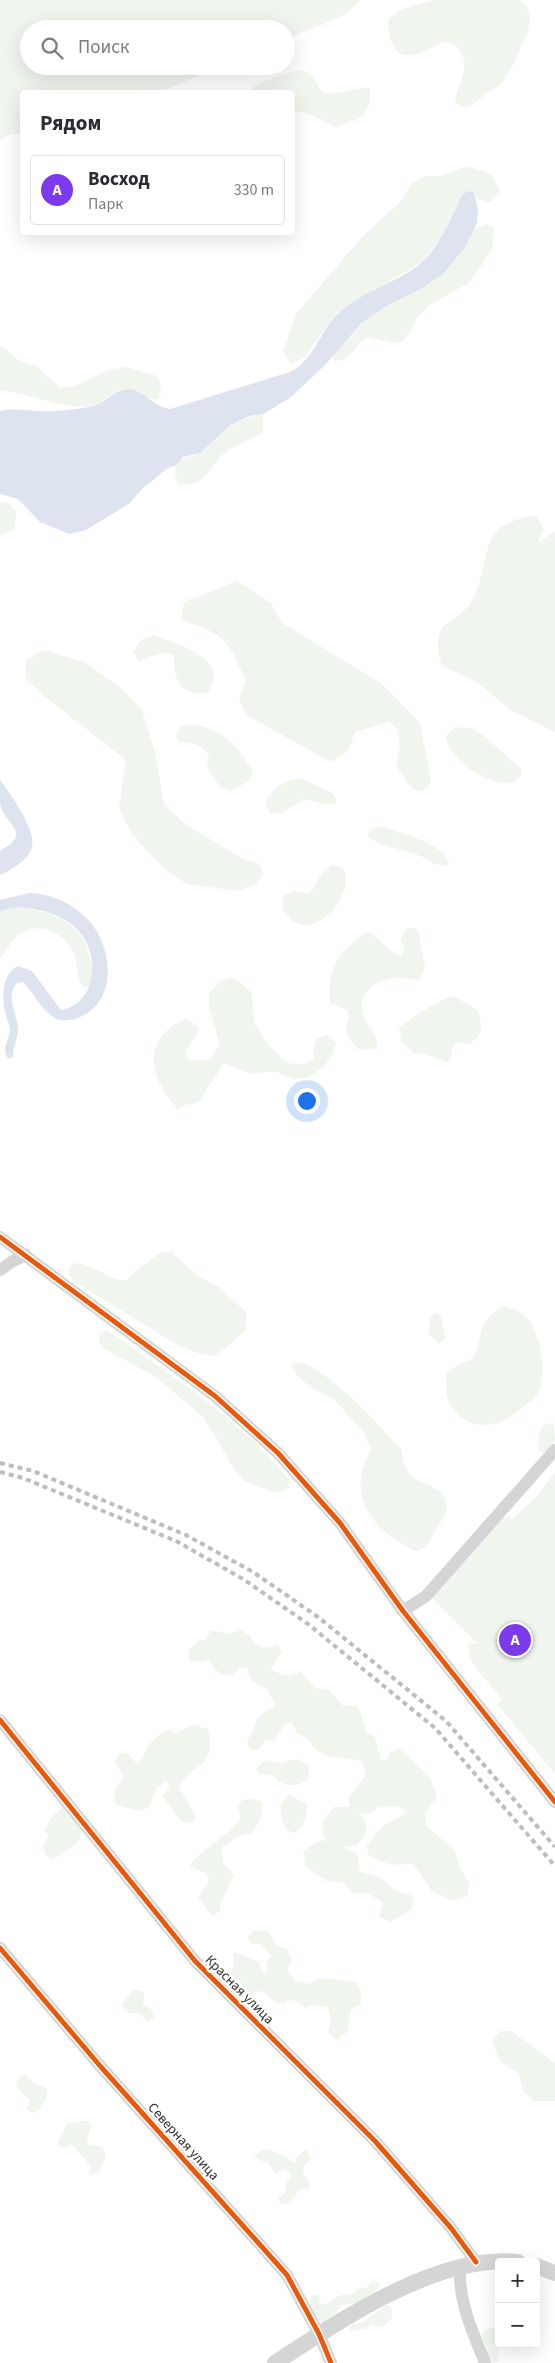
<!DOCTYPE html>
<html lang="ru">
<head>
<meta charset="utf-8">
<style>
	:root { --surface:#fff; --page:#f7f7f7; --text:#2b2b33; --muted:#7c7c81; --line:#e1e1e2; --accent:#7c3aed }
	body { margin:0; font-family:"Source Sans 3",sans-serif; background:var(--page); color:var(--text) }
	.controls { position:absolute; right:15px; bottom:15px; display:grid; overflow:hidden; border-radius:5px; box-shadow:0 5px 20px #0002 }
	.controls button { width:45px; height:45px; display:grid; place-items:center; padding:0; border:0; border-bottom:1px solid var(--line); background:var(--surface); color:var(--text); font:25px sans-serif }
	.you { position:absolute; left:306px; top:1100px; width:18px; height:18px; margin:-12px; border:4px solid #fff; border-radius:50%; background:#1a73e8; box-shadow:0 0 0 8px #1a73e833 }
	.badge { display:grid; place-items:center; width:32px; height:32px; border-radius:50%; background:var(--accent); color:#fff; font-size:16px; font-weight:700 }
	.pin { position:absolute; translate:-50% -50%; border:2px solid #fff; box-shadow:0 1px 5px #0006 }
	.list { margin:0; padding:0; list-style:none }
	h2 { display:flex; justify-content:space-between; align-items:center; height:65px; margin:0; padding:0 20px; font-size:21px }
	h2 small { font-size:16px; font-weight:400; color:var(--muted) }
	.list li { display:grid; grid-template-columns:32px 1fr auto; gap:15px; align-items:center; box-sizing:border-box; height:70px; margin:0 10px 10px; padding:0 10px; border:1px solid var(--line); border-radius:5px }
	.list b { display:block; font-size:19px; white-space:nowrap }
	.list p { margin:0; font-size:16px; white-space:nowrap; color:var(--muted) }
	.list em { font-size:16px; font-style:normal; color:var(--muted) }
	.icon { flex:none; width:28px; height:28px; fill:none; stroke:currentColor; stroke-width:2; stroke-linecap:round; stroke-linejoin:round }
	.map { position:relative; flex:none; width:555px; height:2363px; overflow:hidden }
	.search { position:absolute; background:var(--surface); box-shadow:0 5px 20px #0002; left:20px; top:20px; width:275px; height:55px; display:flex; align-items:center; gap:12px; box-sizing:border-box; padding:0 18px; border-radius:28px; color:var(--muted); font-size:19px }
	.panel { position:absolute; background:var(--surface); box-shadow:0 5px 20px #0002; left:20px; top:90px; width:275px; height:145px; border-radius:5px }
	.map>svg:first-child { display:block }
	.green { fill:#f0f5ee }
	.water { fill:#dde4f0 }
	.lines { fill:none; stroke-linecap:round; stroke-linejoin:round }
	.minor { stroke:#d5d5d5; stroke-width:12 }
	.tertiary { stroke:#d5d5d5; stroke-width:16 }
	.rail { stroke:#bdbdbd; stroke-width:4; stroke-dasharray:5 4; stroke-linecap:butt }
	.cycleway-casing { stroke:#fff; stroke-width:8 }
	.cycleway { stroke:#e8590c; stroke-width:5 }
	.labels { text-anchor:middle; stroke-width:5; stroke-linejoin:round; paint-order:stroke }
	.street-label { font-size:14px; fill:#313131; stroke:#fff }
</style>
</head>
<body>
<div class="map">
<svg width="555" height="2363" viewBox="0 0 555 2363">
	<rect width="100%" height="100%" fill="#fff"/>
	<!-- green -->
	<g class="green">
		<path d="M0 0H361L343 16 286 39V29H29V66H220L161 92H22V135L11 134 0 141Z"/>
		<path d="M435 0H520C527 4 530 12 530 20 529 32 510 76 501 84 497 89 489 90 484 95 476 103 466 112 455 102 457 83 474 65 457 48 453 43 449 42 443 42 412 58 391 68 388 21 398 6 419 5 435 0Z"/>
		<path d="M299 70 310 73 323 93C340 96 353 87 370 88 372 117 359 119 336 127L307 113 293 111 292 92H246L264 81Z"/>
		<path d="M466 167C487 170 493 172 500 193L489 202 477 199 474 192 463 194 442 236 422 262 346 307 324 330 304 358 291 363 283 351 297 313 361 238 401 201 411 184 425 176H440Z"/>
		<path d="M486 224 494 228 492 249 470 282 428 306 416 319 406 338 400 342 393 343 368 337C354 343 351 365 333 360V342L407 290C458 286 447 235 486 224Z"/>
		<path d="M0 347 4 348 19 361 36 366 60 388 73 387 108 370 126 367 157 376 160 382 161 394 158 399C147 401 140 390 130 389 115 387 104 405 91 406 59 409 30 393 0 390Z"/>
		<path d="M263 414V431C252 441 238 443 226 452 207 465 208 489 178 484 167 456 188 460 201 452 206 449 210 442 215 438 228 425 245 417 263 414Z"/>
		<path d="M8 502 16 512 15 530 0 535V503Z"/>
		<path d="M530 515 537 517 544 529 538 543 555 531V732L511 710 477 682 442 666C439 656 436 647 439 636 442 622 457 619 465 610 486 587 480 557 494 535 502 523 518 520 530 515Z"/>
		<path d="M237 581 271 603 282 623 381 683 420 723 431 781 426 789 418 792 408 784 396 765 400 747 398 730 389 722 355 732 348 751 331 762 246 715 239 699 246 681C227 638 226 635 181 620L184 602Z"/>
		<path d="M154 635C175 644 232 658 208 692 180 697 174 680 174 657L170 653 157 654 139 661 133 652 141 640Z"/>
		<path d="M44 650 86 663 122 689 142 710 155 753 164 804 185 824 243 859 258 863 264 874 254 885 239 891 187 884 167 871 133 836 119 808 126 760 44 696 26 679V660Z"/>
		<path d="M199 725C228 735 239 746 253 773L247 782 231 791 220 787 207 766 209 756C201 743 194 743 179 742L176 737 181 726Z"/>
		<path d="M455 727 473 729 484 736 521 769 522 775C518 778 514 782 509 783 486 785 448 759 446 736Z"/>
		<path d="M303 779 332 793 336 798V804H325L304 799 283 812 270 814 265 802C276 785 283 780 303 779Z"/>
		<path d="M380 826C402 834 436 840 449 861L448 866C432 865 430 860 418 855 401 849 383 847 368 837L369 830Z"/>
		<path d="M332 865 343 868C356 891 323 932 299 924 291 922 286 914 282 908L284 896 292 891 309 894 323 872Z"/>
		<path d="M15 907C47 910 81 919 89 955 92 966 94 974 90 985L85 987 81 984C77 974 78 964 74 954 65 931 36 919 16 937 10 942 6 952 0 959V912Z"/>
		<path d="M408 928 418 929 425 966 420 980C412 980 402 977 393 978 375 980 357 994 363 1014 368 1030 377 1028 377 1048L360 1050C348 1040 343 1032 349 1017L347 1010 330 1003C327 968 339 951 368 932 384 940 383 949 401 956L405 949 400 939Z"/>
		<path d="M231 978 241 983 252 993C253 1002 252 1012 254 1021 258 1033 280 1061 292 1064 301 1066 307 1062 314 1059L313 1049 317 1038 327 1035 336 1043 333 1054 324 1066 309 1077 294 1079 274 1071 251 1074 224 1063 198 1103 185 1105 178 1109C149 1079 140 1038 186 1019L199 1027C197 1039 188 1043 185 1054L189 1061 210 1059 220 1045 209 1007V993L220 981Z"/>
		<path d="M454 996 478 1011C482 1028 485 1031 470 1044L457 1042 452 1049 450 1062C436 1060 429 1053 414 1053L402 1043 399 1028C407 1020 443 998 454 996Z"/>
		<path d="M162 1252H172L195 1274 220 1288 247 1313 245 1331 216 1356 197 1353 176 1344 77 1283 69 1275V1269L75 1263C96 1265 104 1278 126 1281L139 1268Z"/>
		<path d="M503 1306C528 1313 532 1319 539 1344 543 1360 545 1382 536 1396 533 1400 528 1403 524 1406 501 1428 470 1436 450 1404 445 1396 447 1383 446 1374L460 1363 470 1361C488 1338 470 1327 503 1306Z"/>
		<path d="M435 1313 440 1314 446 1339 439 1344 428 1333 431 1317Z"/>
		<path d="M107 1330C170 1376 242 1419 290 1481L289 1488 275 1493 245 1481 236 1472 204 1418 156 1377 103 1348 99 1342 100 1334Z"/>
		<path d="M302 1362C342 1382 371 1418 401 1449 403 1458 404 1469 411 1475 426 1489 447 1484 447 1511L426 1547 416 1551C386 1539 353 1508 362 1472 364 1464 368 1457 371 1450L364 1433 334 1399 315 1390 298 1377 291 1364Z"/>
		<path d="M553 1423 555 1439 552 1448 543 1453 538 1449 539 1433 545 1424Z"/>
		<path d="M555 1472V1774L497 1704 502 1700C492 1683 465 1664 469 1644H478L431 1597 499 1519 510 1516 511 1520 535 1498Z"/>
		<path d="M211 1630 229 1634 241 1630C257 1639 254 1652 278 1645L282 1652 271 1669 284 1676 301 1672 316 1688 328 1689 343 1706H357L361 1714 366 1732 375 1737 381 1761 389 1758 390 1752 400 1749 430 1777 437 1797 425 1814 426 1826 454 1849 460 1868 469 1883 468 1896 451 1901 432 1891 412 1863C395 1867 383 1864 368 1855L367 1845 383 1826 408 1812 399 1806 380 1807 367 1814 359 1813 366 1822V1833L357 1845 341 1847 357 1853 360 1872 381 1877 394 1890 413 1896 412 1909 390 1922 379 1916 383 1902 367 1893 353 1894 343 1883 327 1881 306 1867 303 1852 316 1842 327 1840 324 1837 322 1823 334 1807H350L349 1798 366 1775 362 1761 326 1756 314 1748 307 1738 297 1733 291 1722 284 1725 274 1741 265 1740 258 1750 250 1749 247 1740C255 1731 252 1731 256 1722 259 1714 268 1710 275 1706L269 1691 251 1680 247 1668H239L233 1675 220 1674 208 1660 200 1662 189 1661 188 1651 199 1640 205 1641Z"/>
		<path d="M194 1725 208 1729C217 1771 193 1760 179 1787L196 1817 190 1823 182 1822 162 1796 170 1787 166 1781 157 1787 149 1807 141 1811 116 1805C112 1792 116 1787 124 1777L115 1763 119 1754 126 1752 137 1764C145 1757 145 1750 151 1742 156 1737 162 1733 168 1729L175 1733Z"/>
		<path d="M297 1759 309 1766 308 1780C293 1788 284 1787 272 1775L259 1774 256 1769 265 1760 281 1763Z"/>
		<path d="M289 1794 307 1805C307 1817 305 1825 295 1833L287 1830 282 1821 280 1806Z"/>
		<path d="M252 1799 262 1802V1813L254 1832 237 1837 221 1848 224 1864 234 1875 220 1903V1912L212 1915 198 1898 209 1881C207 1869 198 1872 190 1866 195 1854 230 1835 241 1818L238 1807 242 1800Z"/>
		<path d="M65 1806 83 1829 78 1842 59 1856 51 1859 45 1854 43 1845 49 1835 45 1831C47 1822 56 1811 65 1806Z"/>
		<path d="M267 1930 277 1946 288 1949 292 1961 287 1970 295 1981 309 1984 319 1978 357 1982 361 1992V2003L351 2010 347 2032 336 2040 328 2032 331 2020 328 2007 313 2005 306 2008 291 1999 283 2004 273 2001 264 1992 257 1991 251 1999C245 1998 242 1995 237 1991 221 1979 238 1969 233 1953 243 1953 249 1959 259 1962L261 1969 267 1975V1962L271 1956 260 1943 253 1944 247 1938 253 1931Z"/>
		<path d="M134 1989 144 1992 143 2004 153 2011 154 2018 147 2021 139 2013H128L121 2005Z"/>
		<path d="M501 2031H511L555 2063V2101H534L524 2092 518 2072C499 2063 498 2059 492 2039Z"/>
		<path d="M26 2074 32 2083 47 2088V2099L41 2105 40 2110 33 2113 27 2109 30 2100 16 2087 18 2078Z"/>
		<path d="M81 2121H88L91 2126 87 2140 89 2146 96 2145 103 2148 106 2158 98 2173 88 2176 91 2168C86 2157 78 2153 72 2144L64 2147 57 2145 67 2124Z"/>
		<path d="M267 2149 288 2158 295 2164 297 2157 307 2149 311 2159 304 2166 303 2174 309 2182V2188L301 2189 287 2204 280 2203 278 2199 285 2193 286 2184 291 2175 285 2169 275 2173 269 2163 259 2160 254 2154Z"/>
		<path d="M373 2280 380 2284C374 2297 356 2305 342 2305L337 2311 338 2316 324 2324C313 2318 306 2305 313 2294L319 2295 320 2305C333 2305 336 2291 351 2295L360 2288H366Z"/>
		<path d="M387 2305 392 2307V2319L382 2327 371 2325 366 2329 349 2331 351 2325 361 2323Z"/>
		<path d="M496 2328 499 2330V2344H502L498 2349 499 2361 493 2363 487 2358V2348L481 2337 486 2329Z"/>
	</g>
	<!-- water -->
	<g class="water">
		<path d="M469 191 474 192 478 210 477 223 465 247 443 274 421 289 388 305 361 323 327 363 290 398 263 414 249 416 229 426 200 453 183 457 177 465 168 468 142 489 130 503 86 530 69 534 40 522 18 499 0 494V411C18 407 36 413 54 411 66 410 82 409 93 406 106 403 114 390 128 389 143 389 155 408 170 409L290 372C313 361 319 333 337 315 361 291 396 284 421 263 441 245 451 217 463 194Z"/>
		<path d="M0 780C10 793 37 831 32 847 28 861 12 869 0 875V851C34 832 5 826 0 804 0 797 0 787 0 780Z"/>
		<path d="M29 893C53 893 80 907 94 927 114 956 115 1004 78 1018 70 1021 60 1022 53 1017 41 1009 33 992 23 982L17 983C4 998 18 1013 18 1030 18 1039 13 1046 13 1057L8 1059C1 1048 9 1041 10 1030 10 1025 7 1020 6 1015 1 1000 2 973 18 966L32 971 61 1010C94 1004 100 962 83 937 73 921 53 912 34 909 22 907 11 906 0 912V900Z"/>
	</g>
	<g class="lines">
		<!-- minor -->
		<g class="minor">
			<path d="M0 1237 215 1396 278 1453 340 1523 403 1611 555 1802"/>
			<path d="M0 1270 13 1261 26 1255"/>
			<path d="M403 1611 426 1596 555 1450"/>
			<path d="M0 1720 195 1961 375 2141 451 2228 476 2262"/>
			<path d="M0 1948 101 2067 287 2275 319 2334 331 2363"/>
			<path d="M460 2266C458 2301 472 2330 485 2363"/>
		</g>
		<!-- tertiary -->
		<g class="tertiary">
			<path d="M536 2266 555 2273"/>
			<path d="M275 2363C339 2321 439 2253 518 2262"/>
		</g>
		<!-- rail -->
		<g class="rail">
			<path d="M0 1463 33 1471 186 1535 253 1572 318 1617 446 1721 555 1847"/>
			<path d="M0 1472 23 1478 176 1541 243 1579 308 1624 435 1728 555 1866"/>
		</g>
		<defs>
			<g id="cycleway">
				<path d="M0 1237 215 1396 278 1453 340 1523 403 1611 555 1802"/>
				<path d="M0 1720 195 1961 375 2141 451 2228 476 2262"/>
				<path d="M0 1948 101 2067 287 2275 319 2334 331 2363"/>
			</g>
		</defs>
		<!-- cycleway casing -->
		<use href="#cycleway" class="cycleway-casing"/>
		<!-- cycleway -->
		<use href="#cycleway" class="cycleway"/>
	</g>
	<g class="labels">
		<!-- street labels -->
		<g class="street-label">
			<text transform="translate(240 1989) rotate(45)" y="5">Красная улица</text>
			<text transform="translate(184 2141) rotate(48)" y="5">Северная улица</text>
		</g>
	</g>
</svg>
<div class="controls">
<button>+</button>
<button>−</button>
</div>
<div class="you"></div>
<div class="pin badge" style="left:515px;top:1640px">A</div>
<div class="search"><svg class="icon" aria-label="search" viewBox="0 0 24 24"><circle cx="10" cy="10" r="6"/><path d="M15 15l6 6"/></svg>Поиск</div>
<section class="panel">
<h2>Рядом<small></small></h2>
<ul class="list">
<li><span class="badge">A</span><div><b>Восход</b><p>Парк</p></div><em>330 m</em></li>
</ul>
</section>
</div>
</body>
</html>
